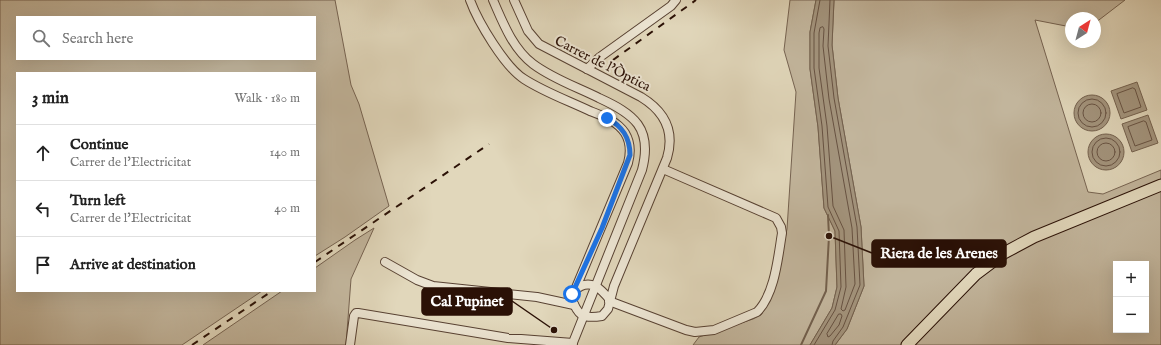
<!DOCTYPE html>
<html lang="en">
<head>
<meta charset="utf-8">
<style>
	:root { --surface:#fff; --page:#f2f2f2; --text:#222; --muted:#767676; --line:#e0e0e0 }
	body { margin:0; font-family:"IM FELL English",serif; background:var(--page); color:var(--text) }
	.controls { position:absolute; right:12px; bottom:12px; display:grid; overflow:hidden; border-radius:0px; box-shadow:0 4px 16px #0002 }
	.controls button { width:36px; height:36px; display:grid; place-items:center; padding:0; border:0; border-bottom:1px solid var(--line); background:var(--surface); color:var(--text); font:20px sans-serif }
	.compass { position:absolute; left:1065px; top:12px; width:36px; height:36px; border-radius:50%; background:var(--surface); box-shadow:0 4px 16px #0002; rotate:36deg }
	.stop { position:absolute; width:12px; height:12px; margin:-9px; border:3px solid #1a73e8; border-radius:50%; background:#fff }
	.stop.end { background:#1a73e8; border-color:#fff; box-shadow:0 1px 4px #0008 }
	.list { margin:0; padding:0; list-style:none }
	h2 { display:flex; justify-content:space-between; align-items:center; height:52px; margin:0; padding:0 16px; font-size:17px }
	h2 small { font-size:13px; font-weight:400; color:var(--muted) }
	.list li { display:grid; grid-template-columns:26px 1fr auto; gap:12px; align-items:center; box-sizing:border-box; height:56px; padding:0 16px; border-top:1px solid var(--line) }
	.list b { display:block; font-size:15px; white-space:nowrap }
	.list p { margin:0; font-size:13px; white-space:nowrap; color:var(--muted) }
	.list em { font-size:13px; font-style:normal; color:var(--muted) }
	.icon { flex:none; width:22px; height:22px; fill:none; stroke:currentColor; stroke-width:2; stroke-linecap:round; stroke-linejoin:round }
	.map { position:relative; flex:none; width:1161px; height:345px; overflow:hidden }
	.search { position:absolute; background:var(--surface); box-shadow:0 4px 16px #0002; left:16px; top:16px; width:300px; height:44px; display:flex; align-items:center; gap:10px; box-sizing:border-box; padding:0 14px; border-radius:0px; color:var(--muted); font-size:15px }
	.panel { position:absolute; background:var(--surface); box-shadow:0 4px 16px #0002; left:16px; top:72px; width:300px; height:220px; border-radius:0px }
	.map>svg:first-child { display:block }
	.green { fill:#c2b59c; stroke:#766351; fill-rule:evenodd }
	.water { fill:#a3947d; stroke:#73604d }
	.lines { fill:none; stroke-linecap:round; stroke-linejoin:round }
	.shore { stroke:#675242; stroke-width:1 }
	.stream { stroke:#73604d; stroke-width:2 }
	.minor-casing { stroke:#584233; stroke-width:10 }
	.major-casing { stroke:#2b1106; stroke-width:13 }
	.minor { stroke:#ece5d3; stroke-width:8 }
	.major { stroke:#e1d7bb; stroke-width:11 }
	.rail { stroke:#2b1106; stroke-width:2; stroke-dasharray:7 7; stroke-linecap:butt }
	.route { stroke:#1a73e8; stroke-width:5 }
	.labels { text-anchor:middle; stroke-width:4; stroke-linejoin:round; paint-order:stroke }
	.street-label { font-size:14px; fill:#2b1106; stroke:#ece5d3 }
	.leader { fill:none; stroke:#2b1106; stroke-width:1.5 }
	.callout-dot { fill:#2b1106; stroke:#ece5d3; stroke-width:1.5 }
	.callout { fill:#2b1106; stroke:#2b1106; stroke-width:1.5 }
	.callout-label { font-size:15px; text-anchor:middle; font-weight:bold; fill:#fff }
</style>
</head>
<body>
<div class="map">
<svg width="1161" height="345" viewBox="0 0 1161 345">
	<rect width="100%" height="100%" fill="#e1d7bb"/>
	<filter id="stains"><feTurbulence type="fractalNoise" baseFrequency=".005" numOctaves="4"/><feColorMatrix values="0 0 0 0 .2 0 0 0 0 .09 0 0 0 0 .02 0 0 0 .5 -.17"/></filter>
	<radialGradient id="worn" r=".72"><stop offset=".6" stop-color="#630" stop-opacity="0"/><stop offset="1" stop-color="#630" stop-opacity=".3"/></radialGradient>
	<!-- green -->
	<g class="green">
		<path d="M0 0H335L351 85 359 104 389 206 345 237 315 256V73H17V291H262L182 345H0ZM17 17H315V59H17Z"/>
		<path d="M790 0H816L810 32V69L818 127 824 208 835 231 837 287 832 308 810 345H693L699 337 753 319 761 315 766 307 776 283 787 229 796 92 784 50Z"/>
		<path d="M834 0H1125L1095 23V18H1071V27L1035 20 1088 192 1103 194 1161 170V345H835L847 329 864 286 861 227 838 98 832 45ZM1116 264H1146V330H1116Z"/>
		<path d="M374 228 351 279 346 345H203L282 291H315V268L355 240Z"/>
	</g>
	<!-- water -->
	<g class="water">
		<path d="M816 0H834L832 45 838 98 861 227 864 286 847 329 835 345H810L832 308 837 287 835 231 824 208 818 127 810 69V32Z"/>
		<path d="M1137 82 1147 110 1121 119 1111 91Z"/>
		<circle cx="1092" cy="113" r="18"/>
		<path d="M1148 115 1158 143 1132 152 1122 124Z"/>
		<circle cx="1106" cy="152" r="18"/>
	</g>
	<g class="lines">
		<!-- shore -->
		<g class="shore">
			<path d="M830 0 828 46 834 98 857 227 860 285 843 327 833 341 832 345"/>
			<path d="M823 27 824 29 823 46 829 99 852 228 855 284 845 310 843 311 841 309 846 287 844 230 833 206 827 126 819 68V33L820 28Z"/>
			<path d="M1133 88 1135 89 1141 107 1124 113 1117 94Z"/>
			<circle cx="1092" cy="113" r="14"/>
			<circle cx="1092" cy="113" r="9"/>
			<path d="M1144 121 1146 122 1152 140 1135 146 1128 127Z"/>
			<circle cx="1106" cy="152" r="14"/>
			<circle cx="1106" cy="152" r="9"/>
			<path d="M839 314H841L842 316 839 325 830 336 828 337 827 334Z"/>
			<path d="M814 345 835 310 841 287 839 231 828 207 822 126 814 68V33L820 0"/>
		</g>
		<!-- stream -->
		<path class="stream" d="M801 345 826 291 829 236 828 215"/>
		<defs>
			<g id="minor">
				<path d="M470 0C478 22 505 67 524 79 544 92 569 101 590 111 603 116 617 121 625 133 631 143 631 152 628 163L575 290"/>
				<path d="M493 0C503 23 513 49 533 64 553 79 577 87 599 98 634 114 653 128 642 170L572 345"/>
				<path d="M514 0 528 31 539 44 641 97C664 111 675 131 667 158L614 286 608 309 602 316C582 319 578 316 571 297 575 287 585 282 595 286 601 289 606 295 610 300"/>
				<path d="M587 69 600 57 671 6 676 0"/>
				<path d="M385 262 417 280 433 286 537 297 574 305"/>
				<path d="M609 301 686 330 695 332 714 330 757 312C775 294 778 257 782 233L781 227 776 218 663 169"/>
				<path d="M350 345 354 316 356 313H358L508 338 573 343"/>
			</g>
			<path id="major" d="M907 345 976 274 1004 253 1034 237 1161 185"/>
		</defs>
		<!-- minor casing -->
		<use href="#minor" class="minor-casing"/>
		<!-- major casing -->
		<use href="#major" class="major-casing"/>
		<!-- minor -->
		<use href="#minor" class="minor"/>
		<!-- major -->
		<use href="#major" class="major"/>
		<!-- rail -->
		<g class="rail">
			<path d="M613 60 696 0"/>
			<path d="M315 262 489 144"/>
			<path d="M192 345 272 291"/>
		</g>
	</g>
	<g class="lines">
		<!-- route -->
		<path class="route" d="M572 294 602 228 630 155C630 137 622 126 607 118"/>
	</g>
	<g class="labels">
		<!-- street labels -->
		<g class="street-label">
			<text transform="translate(603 63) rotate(27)" y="5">Carrer de l'Òptica</text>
		</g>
	</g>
	<!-- callouts -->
	<path class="leader" d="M829 236L872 253M554 330L512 301"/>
	<g class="callout-dot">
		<circle cx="829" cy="236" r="4"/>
		<circle cx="554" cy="330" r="4"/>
	</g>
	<g class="callout">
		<rect x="872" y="240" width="134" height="27" rx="4"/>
		<rect x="422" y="288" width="90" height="27" rx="4"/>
	</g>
	<g class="callout-label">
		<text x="939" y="258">Riera de les Arenes</text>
		<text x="467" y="306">Cal Pupinet</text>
	</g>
	<rect width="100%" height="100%" filter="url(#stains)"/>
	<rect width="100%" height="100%" fill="url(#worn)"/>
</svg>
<div class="controls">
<button>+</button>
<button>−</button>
</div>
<svg class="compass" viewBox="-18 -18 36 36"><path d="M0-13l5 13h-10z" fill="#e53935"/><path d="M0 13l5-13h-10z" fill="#767676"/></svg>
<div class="stop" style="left:572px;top:294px"></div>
<div class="stop end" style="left:607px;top:118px"></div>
<div class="search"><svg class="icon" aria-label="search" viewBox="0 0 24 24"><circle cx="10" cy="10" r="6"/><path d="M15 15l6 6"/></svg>Search here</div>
<section class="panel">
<h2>3 min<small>Walk · 180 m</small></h2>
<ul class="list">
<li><svg class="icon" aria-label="ahead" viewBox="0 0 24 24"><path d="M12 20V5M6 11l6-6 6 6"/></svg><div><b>Continue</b><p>Carrer de l'Electricitat</p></div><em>140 m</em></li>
<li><svg class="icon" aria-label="left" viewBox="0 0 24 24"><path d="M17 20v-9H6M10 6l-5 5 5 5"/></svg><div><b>Turn left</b><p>Carrer de l'Electricitat</p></div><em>40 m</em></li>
<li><svg class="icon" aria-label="arrive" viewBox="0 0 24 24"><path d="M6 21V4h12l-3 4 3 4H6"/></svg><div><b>Arrive at destination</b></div></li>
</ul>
</section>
</div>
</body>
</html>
